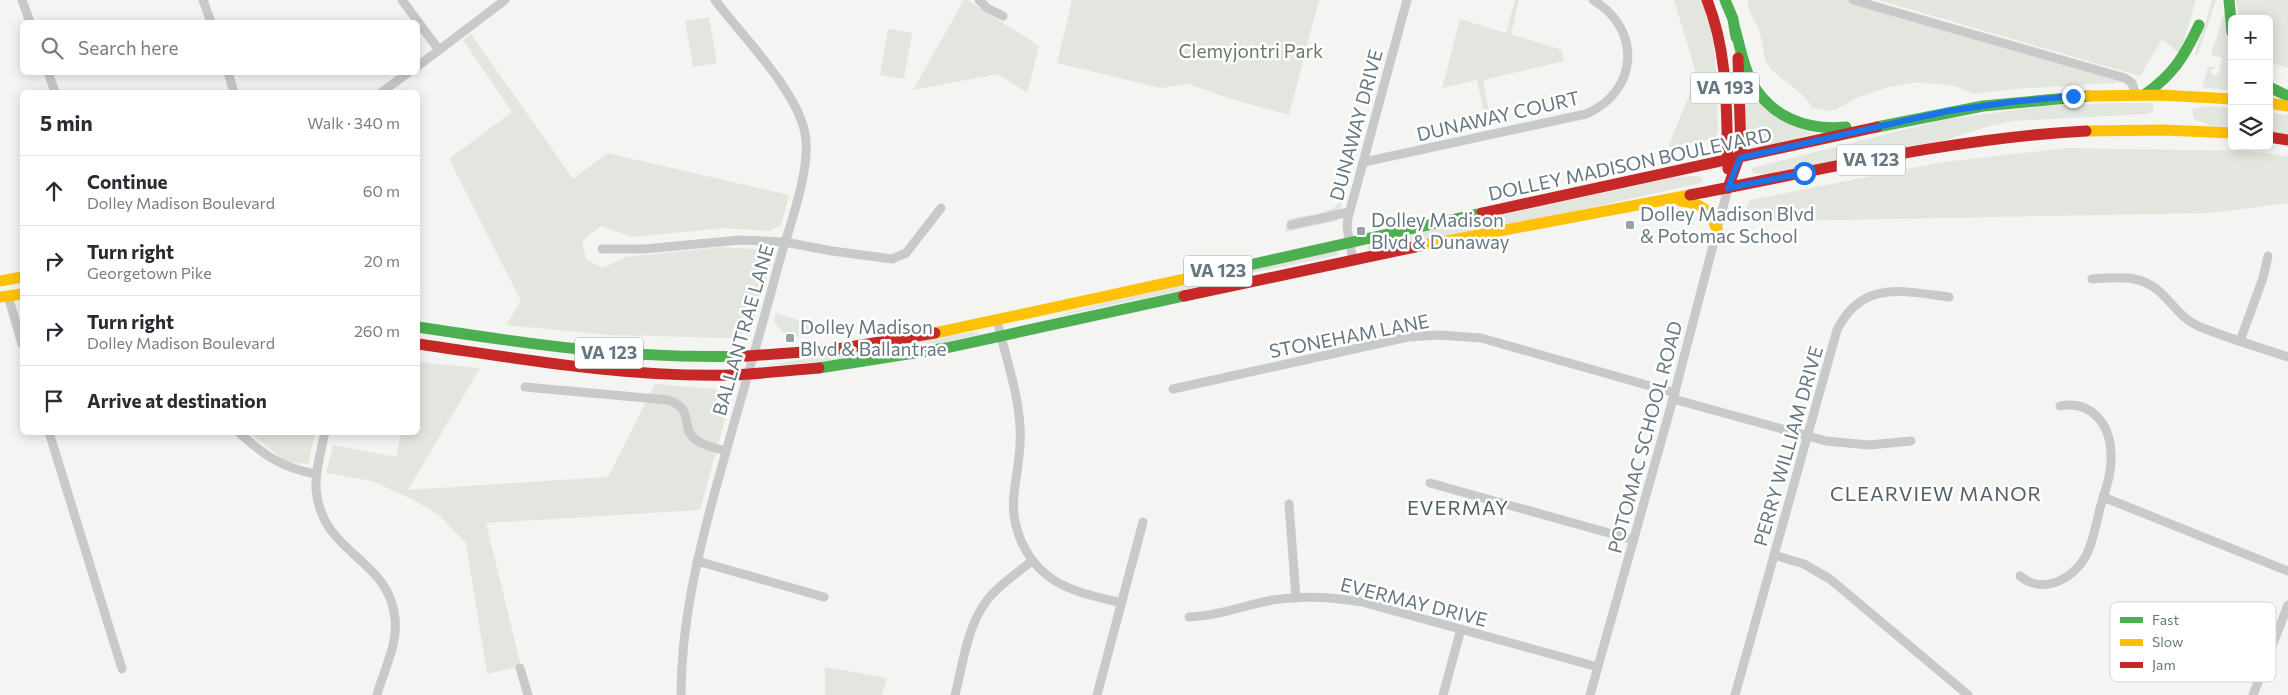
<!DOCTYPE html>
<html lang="en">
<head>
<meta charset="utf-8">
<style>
	:root { --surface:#fff; --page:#f2f2f3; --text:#2b2b33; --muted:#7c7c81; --line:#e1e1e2 }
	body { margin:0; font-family:Commissioner,sans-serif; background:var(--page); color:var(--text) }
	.controls { position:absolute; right:15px; top:15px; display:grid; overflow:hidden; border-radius:8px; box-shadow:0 2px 12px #0003 }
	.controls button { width:45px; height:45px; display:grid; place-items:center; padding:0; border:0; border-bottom:1px solid var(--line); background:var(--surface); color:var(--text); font:25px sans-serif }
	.stop { position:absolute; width:15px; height:15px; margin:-11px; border:4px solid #1a73e8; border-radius:50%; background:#fff }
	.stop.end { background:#1a73e8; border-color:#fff; box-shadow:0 1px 5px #0008 }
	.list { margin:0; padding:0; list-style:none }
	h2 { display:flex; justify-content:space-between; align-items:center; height:65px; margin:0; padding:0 20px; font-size:21px }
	h2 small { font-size:16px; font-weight:400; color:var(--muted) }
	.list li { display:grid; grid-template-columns:32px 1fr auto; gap:15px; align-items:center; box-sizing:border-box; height:70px; padding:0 20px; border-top:1px solid var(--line) }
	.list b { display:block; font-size:19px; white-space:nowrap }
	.list p { margin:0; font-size:16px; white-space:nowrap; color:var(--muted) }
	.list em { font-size:16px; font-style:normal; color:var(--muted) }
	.icon { flex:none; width:28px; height:28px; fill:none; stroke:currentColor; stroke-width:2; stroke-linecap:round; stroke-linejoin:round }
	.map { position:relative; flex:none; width:2288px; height:695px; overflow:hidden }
	.search { position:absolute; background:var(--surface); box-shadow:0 2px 12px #0003; left:20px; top:20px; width:400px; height:55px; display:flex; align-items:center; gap:12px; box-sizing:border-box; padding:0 18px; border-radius:8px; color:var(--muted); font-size:19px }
	.panel { position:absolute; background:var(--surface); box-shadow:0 2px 12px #0003; left:20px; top:90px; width:400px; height:345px; border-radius:8px }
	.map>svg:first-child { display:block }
	.green { fill:#e3e6df }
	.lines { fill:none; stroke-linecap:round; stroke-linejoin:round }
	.street { stroke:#c8caca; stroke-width:9 }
	.fast { stroke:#4caf50; stroke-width:11 }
	.slow { stroke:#ffc107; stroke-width:11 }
	.jam { stroke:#c62828; stroke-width:11 }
	.route { stroke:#1a73e8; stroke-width:6 }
	.poi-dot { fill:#97a3a9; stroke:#fff; stroke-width:2 }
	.labels { text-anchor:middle; stroke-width:5; stroke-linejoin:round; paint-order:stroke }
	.shield { fill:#fff; stroke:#93a0a7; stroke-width:1 }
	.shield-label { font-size:18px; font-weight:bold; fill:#657881 }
	.park-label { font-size:19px; fill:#6a7963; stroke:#fff }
	.street-label { font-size:19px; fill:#657881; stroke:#fff }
	.poi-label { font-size:19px; fill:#657881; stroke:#fff; text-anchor:start }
	.neighbourhood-label { font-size:20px; letter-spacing:1px; fill:#526067; stroke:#fff }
	.key { fill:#fff; stroke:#d1d6d9; stroke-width:1 }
	.key-label { font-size:14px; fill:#657881 }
</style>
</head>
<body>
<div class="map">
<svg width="2288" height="695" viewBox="0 0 2288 695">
	<rect width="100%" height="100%" fill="#f4f4f2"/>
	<!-- green -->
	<g class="green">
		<path d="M964 0H967L1039 46 1027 93 998 74 913 90Z"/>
		<path d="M1072 0H1319L1289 115 1234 100 1188 84 1161 88 1057 63Z"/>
		<path d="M1515 0H1519L1511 34 1562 50 1564 61 1483 80 1492 125 1487 126 1477 80 1442 88 1460 19 1506 33Z"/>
		<path d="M1674 0H1702C1718 45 1717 81 1718 129L1715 139 1668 147 1697 76Z"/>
		<path d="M1747 0H1846L2128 82 2014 89 1974 94 1955 86 1916 82 1889 87 1859 97 1835 110 1828 111 1813 108C1801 90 1788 85 1773 71 1760 59 1765 43 1758 28 1753 16 1749 15 1747 0Z"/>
		<path d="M1878 0H2196L2180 54 2162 39 2140 76Z"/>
		<path d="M2212 0H2216L2197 57 2195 54Z"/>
		<path d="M2236 0H2288V68L2269 62V19H2239Z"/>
		<path d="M2225 10 2226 28 2232 45V91L2202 87 2208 67H2215L2210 71 2214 76 2219 72 2222 58 2211 55Z"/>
		<path d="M709 17 717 63 693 67 685 21Z"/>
		<path d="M888 29 912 33 904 79 880 75Z"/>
		<path d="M471 34 573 179 607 153 789 195 781 225 769 231 725 228 632 237 601 226 582 241 586 259 602 268 626 257 723 247 765 250 771 261 750 331 730 338 609 335 506 325 521 301 449 159 512 112 463 40Z"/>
		<path d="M1741 65 1795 127 1814 134 1743 152Z"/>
		<path d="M2112 103H2152L2154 111 2147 114 2014 121 1990 126 1935 143 1767 175 1753 173 1751 168 1947 119 2046 106Z"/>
		<path d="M2212 106 2232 108V130L2217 128 2194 119 2192 109Z"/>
		<path d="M2269 112 2288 115V136L2269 133Z"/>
		<path d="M2067 148 2246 151 2288 156V203L2210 213 1787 221 1744 212 1750 200 1943 162Z"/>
		<path d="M1696 176 1701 177 1703 180 1701 183 1508 226 1371 251 1367 249 1369 244 1676 177Z"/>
		<path d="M1343 198 1337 221 1285 232 1288 219C1305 215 1335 215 1343 198Z"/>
		<path d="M1337 251 1339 255 1237 276 1207 285 1045 319 1110 301Z"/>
		<path d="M776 313 835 332 789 338 774 322Z"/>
		<path d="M971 332 981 334 880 357 762 366Z"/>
		<path d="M418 362 480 368 408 490 608 477 655 384 716 389 729 405 700 510 486 523 521 666 487 674 466 543 440 516 412 499 372 481 326 473 333 445 396 457 401 433 418 432Z"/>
		<path d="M250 433H315L308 464 286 462Z"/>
		<path d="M825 667 887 678 882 695H825Z"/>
	</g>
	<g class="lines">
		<!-- street -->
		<g class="street">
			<path d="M22 0 30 22"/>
			<path d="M203 0 211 22"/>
			<path d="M402 0 439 50"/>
			<path d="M979 0 987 8 1003 16"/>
			<path d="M1853 0 2125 78 2132 83 2136 95"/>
			<path d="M418 66 505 0"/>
			<path d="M48 72 55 92"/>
			<path d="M228 72 234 92"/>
			<path d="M382 92 409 72"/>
			<path d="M1364 162 1586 114C1639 91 1642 29 1593 0"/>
			<path d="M1291 225 1349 212"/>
			<path d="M602 249H644L740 240 785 242 832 251 892 259 906 253 941 208"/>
			<path d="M1353 260 1347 228 1348 218 1407 0"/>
			<path d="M2092 279C2117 277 2142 274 2161 293 2173 304 2181 318 2198 326 2227 338 2258 347 2288 357"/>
			<path d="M8 296 22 344"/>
			<path d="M997 320C1005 355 1018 391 1020 427 1022 451 1016 472 1014 495 1010 533 1031 572 1067 587 1084 595 1103 598 1121 603"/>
			<path d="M2240 341 2263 278 2268 256"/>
			<path d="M525 387 668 400C696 409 679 428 696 440 704 446 716 448 726 451"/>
			<path d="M1173 389 1408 337 1439 335 1481 338 1675 393"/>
			<path d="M1673 399 1826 441 1869 445 1911 441"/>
			<path d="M49 432 122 669"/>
			<path d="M238 432C264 455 282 468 316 474"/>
			<path d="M325 432C321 451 315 470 316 489 322 556 388 556 395 618 398 645 384 669 377 695"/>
			<path d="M1430 483 1634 540"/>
			<path d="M2103 497 2288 571"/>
			<path d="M1289 504 1296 598"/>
			<path d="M1774 555 1804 564 1830 579 1968 695"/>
			<path d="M697 561 824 597"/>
			<path d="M2020 576C2045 597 2079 576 2089 549 2094 536 2097 521 2100 508 2105 491 2112 473 2111 456 2111 425 2092 400 2060 406"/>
			<path d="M1189 617C1219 616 1245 605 1273 600 1303 595 1333 597 1362 602L1598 667"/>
			<path d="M520 668 528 695"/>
			<path d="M681 695C681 623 698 553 717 484 737 411 759 339 778 266 788 230 812 169 805 133 796 89 742 36 715 0"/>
			<path d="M955 695C963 664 967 625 988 599 1000 584 1017 573 1032 561"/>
			<path d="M1097 695 1143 522"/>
			<path d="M1443 695 1461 629"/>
			<path d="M1590 695 1673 399 1728 188"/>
			<path d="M1735 695 1837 330C1862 280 1902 291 1949 297"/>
			<path d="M2253 695 2288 605"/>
		</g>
		<!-- fast -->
		<g class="fast">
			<path d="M1725 0 1733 19 1736 37"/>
			<path d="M2229 0 2232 32"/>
			<path d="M1735 29C1740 46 1743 65 1751 81 1770 117 1807 131 1846 127"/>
			<path d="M2269 87 2288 96"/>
			<path d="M2144 95C2173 75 2184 57 2199 25"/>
			<path d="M1877 127 1983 106 2089 96"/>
			<path d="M1236 268 1482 213"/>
			<path d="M418 327C528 344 635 360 747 356"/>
			<path d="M819 368 946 348 1184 296"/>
		</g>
		<!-- slow -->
		<g class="slow">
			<path d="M2089 96 2161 95 2232 99"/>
			<path d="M2269 103 2288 106"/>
			<path d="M2086 131 2164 130 2232 133"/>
			<path d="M1680 201C1702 203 1710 210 1717 230"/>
			<path d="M1415 247 1690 195"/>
			<path d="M0 281 22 277"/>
			<path d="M0 297 22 294"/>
			<path d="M935 333 1236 268"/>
		</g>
		<!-- jam -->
		<g class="jam">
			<path d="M1707 0C1729 55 1726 111 1728 169"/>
			<path d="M2269 137 2288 140"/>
			<path d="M1728 188 1741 151 1738 58"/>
			<path d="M1690 195C1821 170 1952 138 2086 131"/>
			<path d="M1482 213 1877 127"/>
			<path d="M1184 296 1415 247"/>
			<path d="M418 344C522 359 627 378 732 375 761 374 790 370 819 368"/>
			<path d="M747 356 831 350 935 333"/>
		</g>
	</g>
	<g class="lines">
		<!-- route -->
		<path class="route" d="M1804 173 1728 188 1740 158 1948 111 2011 102 2073 96"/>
	</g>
	<!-- markers -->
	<g class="poi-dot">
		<rect x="1625" y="220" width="10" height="10" rx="2.5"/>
		<rect x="1356" y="226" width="10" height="10" rx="2.5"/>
		<rect x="785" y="333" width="10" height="10" rx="2.5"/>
	</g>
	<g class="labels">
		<!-- shield labels -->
		<g class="shield">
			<rect x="1691" y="72.5" width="68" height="31" rx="4"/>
			<rect x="1837" y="144.5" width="68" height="31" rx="4"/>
			<rect x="1184" y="255.5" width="68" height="31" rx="4"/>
			<rect x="575" y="337.5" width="68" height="31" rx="4"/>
		</g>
		<g class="shield-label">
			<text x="1725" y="94">VA 193</text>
			<text x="1871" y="166">VA 123</text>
			<text x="1218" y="277">VA 123</text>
			<text x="609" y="359">VA 123</text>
		</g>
		<!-- park labels -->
		<g class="park-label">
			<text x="1251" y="58">Clemyjontri Park</text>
		</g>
		<!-- street labels -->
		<g class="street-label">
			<text transform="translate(1498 116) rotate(-13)" y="7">DUNAWAY COURT</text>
			<text transform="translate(1356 125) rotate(-75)" y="7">DUNAWAY DRIVE</text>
			<text transform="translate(1630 164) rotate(-12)" y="7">DOLLEY MADISON BOULEVARD</text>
			<text transform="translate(743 330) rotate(-74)" y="7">BALLANTRAE LANE</text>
			<text transform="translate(1349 336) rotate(-11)" y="7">STONEHAM LANE</text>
			<text transform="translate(1645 437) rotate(-75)" y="7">POTOMAC SCHOOL ROAD</text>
			<text transform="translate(1788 446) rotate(-74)" y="7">PERRY WILLIAM DRIVE</text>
			<text transform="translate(1414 602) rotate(14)" y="7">EVERMAY DRIVE</text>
		</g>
		<!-- poi labels -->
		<g class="poi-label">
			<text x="1640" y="221">Dolley Madison Blvd<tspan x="1640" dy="22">&amp; Potomac School</tspan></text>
			<text x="1371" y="227">Dolley Madison<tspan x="1371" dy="22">Blvd &amp; Dunaway</tspan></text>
			<text x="800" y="334">Dolley Madison<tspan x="800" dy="22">Blvd &amp; Ballantrae</tspan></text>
		</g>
		<!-- neighbourhood labels -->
		<g class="neighbourhood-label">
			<text x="1936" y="501">CLEARVIEW MANOR</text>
			<text x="1458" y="515">EVERMAY</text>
		</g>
	</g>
	<!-- legend -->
	<rect x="2110" y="602" width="166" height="80" rx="8" class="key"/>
	<rect x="2120" y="617" width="23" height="6" fill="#4caf50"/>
	<rect x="2120" y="639" width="23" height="7" fill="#ffc107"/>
	<rect x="2120" y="662" width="23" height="6" fill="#c62828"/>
	<g class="key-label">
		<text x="2152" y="625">Fast</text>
		<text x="2152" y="647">Slow</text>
		<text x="2152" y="670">Jam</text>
	</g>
</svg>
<div class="controls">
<button>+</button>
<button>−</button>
<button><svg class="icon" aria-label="layers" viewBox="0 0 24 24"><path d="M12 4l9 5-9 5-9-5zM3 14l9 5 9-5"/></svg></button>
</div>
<div class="stop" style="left:1804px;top:173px"></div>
<div class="stop end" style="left:2073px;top:96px"></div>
<div class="search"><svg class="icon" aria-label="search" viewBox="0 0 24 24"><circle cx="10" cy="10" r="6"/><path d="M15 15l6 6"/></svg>Search here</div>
<section class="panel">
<h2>5 min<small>Walk · 340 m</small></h2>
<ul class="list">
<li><svg class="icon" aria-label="ahead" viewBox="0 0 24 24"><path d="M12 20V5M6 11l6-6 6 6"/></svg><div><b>Continue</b><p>Dolley Madison Boulevard</p></div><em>60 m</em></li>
<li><svg class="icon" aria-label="right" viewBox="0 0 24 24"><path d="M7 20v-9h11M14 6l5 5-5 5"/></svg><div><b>Turn right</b><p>Georgetown Pike</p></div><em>20 m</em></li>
<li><svg class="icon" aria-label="right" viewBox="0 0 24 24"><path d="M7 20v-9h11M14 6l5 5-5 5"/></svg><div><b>Turn right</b><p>Dolley Madison Boulevard</p></div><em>260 m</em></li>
<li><svg class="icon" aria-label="arrive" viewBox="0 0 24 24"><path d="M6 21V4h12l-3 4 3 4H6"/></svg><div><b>Arrive at destination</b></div></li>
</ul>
</section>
</div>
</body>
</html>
